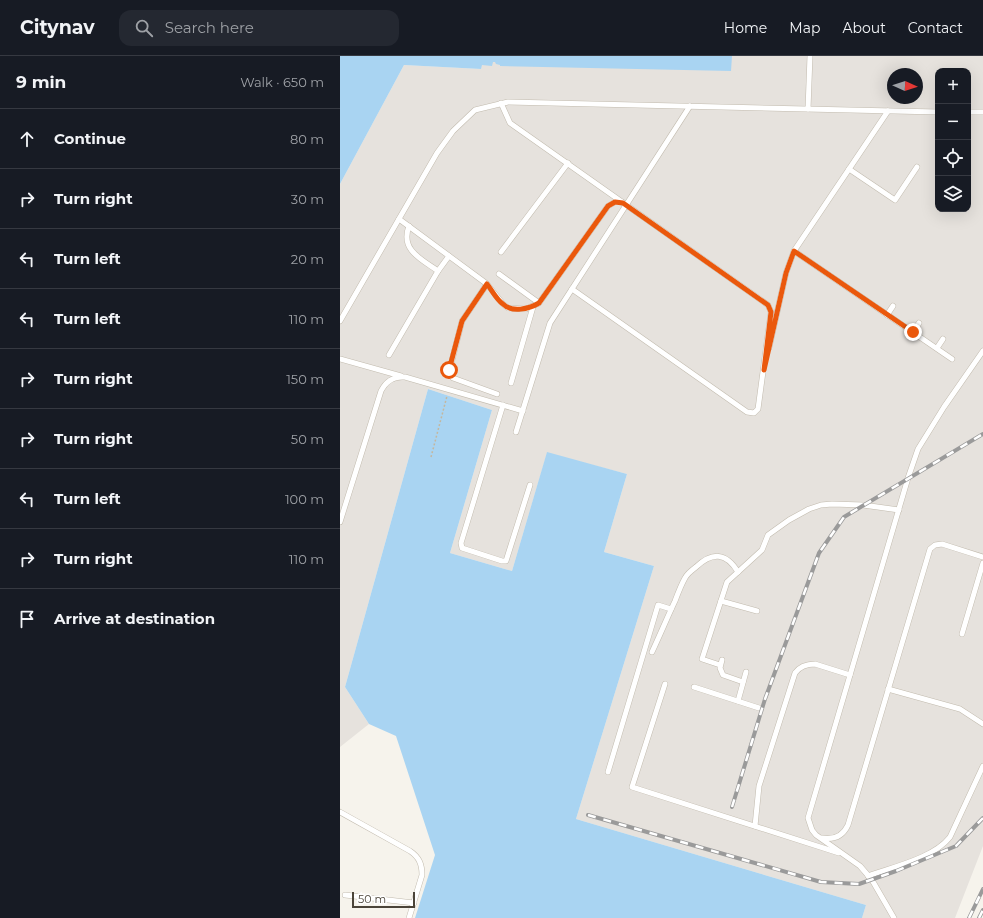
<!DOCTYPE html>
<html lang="en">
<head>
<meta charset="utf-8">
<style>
	:root { --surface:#171b24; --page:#242831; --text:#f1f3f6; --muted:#9ea1a6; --line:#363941 }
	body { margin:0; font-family:Montserrat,sans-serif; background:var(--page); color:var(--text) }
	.controls { position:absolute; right:12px; top:12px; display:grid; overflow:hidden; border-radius:8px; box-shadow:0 4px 16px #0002 }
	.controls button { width:36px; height:36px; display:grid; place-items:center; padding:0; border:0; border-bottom:1px solid var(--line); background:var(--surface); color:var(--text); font:20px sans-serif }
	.compass { position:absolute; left:547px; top:12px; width:36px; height:36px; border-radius:50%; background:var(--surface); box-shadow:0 4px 16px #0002; rotate:93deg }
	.scale { position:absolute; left:12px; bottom:10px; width:63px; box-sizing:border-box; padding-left:4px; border:2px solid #4b4439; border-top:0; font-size:11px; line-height:14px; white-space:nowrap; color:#4b4439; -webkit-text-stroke:3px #fff; paint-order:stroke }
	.stop { position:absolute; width:12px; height:12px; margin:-9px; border:3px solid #ea580c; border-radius:50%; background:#fff }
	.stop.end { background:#ea580c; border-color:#fff; box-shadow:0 1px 4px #0008 }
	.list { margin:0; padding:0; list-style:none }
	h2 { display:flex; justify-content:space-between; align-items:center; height:52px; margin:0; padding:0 16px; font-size:17px }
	h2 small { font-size:13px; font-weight:400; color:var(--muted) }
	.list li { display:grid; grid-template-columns:26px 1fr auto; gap:12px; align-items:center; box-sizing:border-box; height:60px; padding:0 16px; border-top:1px solid var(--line) }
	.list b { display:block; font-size:15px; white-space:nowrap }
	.list em { font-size:13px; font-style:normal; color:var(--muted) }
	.icon { flex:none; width:22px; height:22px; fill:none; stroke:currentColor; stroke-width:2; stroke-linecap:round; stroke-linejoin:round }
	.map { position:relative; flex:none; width:643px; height:862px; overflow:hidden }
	header { display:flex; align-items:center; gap:24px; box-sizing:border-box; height:56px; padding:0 20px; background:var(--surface); border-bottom:1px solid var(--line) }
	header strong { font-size:19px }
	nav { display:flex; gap:22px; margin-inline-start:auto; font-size:14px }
	.search { width:280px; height:36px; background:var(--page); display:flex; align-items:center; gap:10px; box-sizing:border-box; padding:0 14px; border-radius:12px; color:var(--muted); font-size:15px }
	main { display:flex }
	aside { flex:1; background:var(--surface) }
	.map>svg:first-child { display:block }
	.industrial { fill:#e6e2dd; fill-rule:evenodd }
	.water { fill:#a9d4f2 }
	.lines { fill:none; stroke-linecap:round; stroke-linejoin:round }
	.lane-casing { stroke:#c2bbae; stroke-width:6 }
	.path { stroke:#c4b79f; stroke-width:1.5; stroke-dasharray:2 2; stroke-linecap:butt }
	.lane { stroke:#fff; stroke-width:5 }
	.rail-casing { stroke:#9a9a9a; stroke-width:4 }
	.rail { stroke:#fff; stroke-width:2.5; stroke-dasharray:8; stroke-linecap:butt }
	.route { stroke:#ea580c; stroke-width:5 }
</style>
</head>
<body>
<header>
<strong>Citynav</strong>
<div class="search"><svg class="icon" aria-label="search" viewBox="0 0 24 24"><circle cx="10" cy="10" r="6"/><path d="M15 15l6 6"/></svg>Search here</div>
<nav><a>Home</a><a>Map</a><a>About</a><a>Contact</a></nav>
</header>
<main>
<aside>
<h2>9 min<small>Walk · 650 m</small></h2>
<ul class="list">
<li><svg class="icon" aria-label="ahead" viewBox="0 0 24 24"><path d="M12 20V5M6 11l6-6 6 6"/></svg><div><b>Continue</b></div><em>80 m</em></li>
<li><svg class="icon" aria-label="right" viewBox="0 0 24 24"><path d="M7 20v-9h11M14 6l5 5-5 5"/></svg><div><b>Turn right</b></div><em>30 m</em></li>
<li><svg class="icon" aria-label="left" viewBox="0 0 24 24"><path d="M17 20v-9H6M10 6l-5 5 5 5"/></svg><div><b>Turn left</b></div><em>20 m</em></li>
<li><svg class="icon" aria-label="left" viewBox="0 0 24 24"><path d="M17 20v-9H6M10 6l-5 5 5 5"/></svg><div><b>Turn left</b></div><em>110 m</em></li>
<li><svg class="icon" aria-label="right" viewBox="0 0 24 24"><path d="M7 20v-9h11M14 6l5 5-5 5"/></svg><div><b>Turn right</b></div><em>150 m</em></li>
<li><svg class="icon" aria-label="right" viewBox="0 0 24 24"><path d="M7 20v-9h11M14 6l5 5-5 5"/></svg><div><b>Turn right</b></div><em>50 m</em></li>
<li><svg class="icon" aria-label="left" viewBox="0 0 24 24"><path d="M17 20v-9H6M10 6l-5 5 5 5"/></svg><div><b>Turn left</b></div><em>100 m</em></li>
<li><svg class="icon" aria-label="right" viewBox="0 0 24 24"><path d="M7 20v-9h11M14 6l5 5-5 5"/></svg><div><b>Turn right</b></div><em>110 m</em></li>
<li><svg class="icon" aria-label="arrive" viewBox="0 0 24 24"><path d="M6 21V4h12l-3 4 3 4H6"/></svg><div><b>Arrive at destination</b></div></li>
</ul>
</aside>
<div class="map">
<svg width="643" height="862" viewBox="0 0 643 862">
	<rect width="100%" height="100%" fill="#f6f3ec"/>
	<!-- industrial -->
	<path class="industrial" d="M142 0H643V790L615 862H522L526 849 236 763 314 510 264 496 287 418 207 397 172 515 110 497 152 354 88 333 5 631 29 668 0 691V128L64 9 141 13ZM598 15H628V153H598ZM553 18H577V42H553Z"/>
	<!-- water -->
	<g class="water">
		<path d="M0 0H392L391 15 160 10V9L156 8 155 6H153L152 10 142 9 141 13 64 9 0 128Z"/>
		<path d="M88 333 152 354 110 497 172 515 207 396 287 418 264 496 314 510 236 763 526 849 522 862H75L95 799 56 680 29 668 5 631Z"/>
	</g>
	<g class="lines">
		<defs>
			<g id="lane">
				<path d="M161 47 170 67 428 249 431 256 418 353 414 357 407 356 232 233"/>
				<path d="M468 53 470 0"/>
				<path d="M628 56H643"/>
				<path d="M509 113 555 144 577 111"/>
				<path d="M59 163 147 228 163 248 168 252 186 253 199 247 268 150 275 146H282"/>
				<path d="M69 170C60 194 81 203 98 215"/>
				<path d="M454 195 612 303"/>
				<path d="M161 196 228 107"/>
				<path d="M159 218 199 247"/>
				<path d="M147 228 122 265 109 316 113 322 157 338"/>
				<path d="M547 259 553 250"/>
				<path d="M0 265 97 97 113 75 135 54 168 46 598 56"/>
				<path d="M573 276 579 267"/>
				<path d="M429 292 446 217 454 195 548 55"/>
				<path d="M597 292 603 283"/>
				<path d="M49 299 98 215 109 200"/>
				<path d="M0 303 61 320"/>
				<path d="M171 327 193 251"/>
				<path d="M163 349 121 487 122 492 162 505H166L190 429"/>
				<path d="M176 376 210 267 350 50"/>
				<path d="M0 466 41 335C46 325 53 320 65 321L183 355"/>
				<path d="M381 545 417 555"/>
				<path d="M622 578 643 507"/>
				<path d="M312 596C320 579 327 562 335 545 338 537 341 529 345 522 347 518 352 514 356 511 372 496 386 496 398 516"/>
				<path d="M382 604 380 612 383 619 403 626"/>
				<path d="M380 609 362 603 387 526 422 494 428 479 449 464 469 453 481 449 492 448 523 449 559 454"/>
				<path d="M325 628 292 731 499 797"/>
				<path d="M354 631 419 652"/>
				<path d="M548 633 620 653 643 668"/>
				<path d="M398 645 406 616"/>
				<path d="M268 716 318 549 331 553"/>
				<path d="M0 756 70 795C79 801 82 808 82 819L69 862"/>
				<path d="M415 770 419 730 455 617C460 610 466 608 475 608L510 619"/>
				<path d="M482 782C494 784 503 780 508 769L590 493 595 489 602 488 643 501"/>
				<path d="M528 820C553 811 594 802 610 781L643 710"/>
				<path d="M5 839 74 847"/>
				<path d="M554 862 532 824 520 810 476 779 472 774 468 762 568 422 578 393 604 351 643 295"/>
			</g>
		</defs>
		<!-- lane casing -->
		<use href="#lane" class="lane-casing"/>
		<!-- path -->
		<path class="path" d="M91 401 107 340"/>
		<!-- lane -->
		<use href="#lane" class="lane"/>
		<defs>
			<g id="rail">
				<path d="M392 751 425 643 479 497 504 461 643 378"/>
				<path d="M248 759 481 826 519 828 556 815 616 790 643 762"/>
				<path d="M629 862 643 833"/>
				<path d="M639 862 643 854"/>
			</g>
		</defs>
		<!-- rail casing -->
		<use href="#rail" class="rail-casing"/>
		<!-- rail -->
		<use href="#rail" class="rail"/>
	</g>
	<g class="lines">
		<!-- route -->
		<path class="route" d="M109 314 122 265 147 228C152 234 156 243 163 248 172 257 189 253 199 247L268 150 275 146 283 147 428 249 431 256 424 314 446 217 454 195 573 276"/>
	</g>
</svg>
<div class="controls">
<button>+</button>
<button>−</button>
<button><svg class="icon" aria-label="locate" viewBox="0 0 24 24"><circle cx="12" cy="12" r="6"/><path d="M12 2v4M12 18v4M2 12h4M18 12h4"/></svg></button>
<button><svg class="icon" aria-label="layers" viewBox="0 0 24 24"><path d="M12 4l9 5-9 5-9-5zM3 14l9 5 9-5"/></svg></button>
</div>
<svg class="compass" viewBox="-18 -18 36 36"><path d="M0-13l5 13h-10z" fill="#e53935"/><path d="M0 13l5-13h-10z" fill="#9ea1a6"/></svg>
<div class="scale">50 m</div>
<div class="stop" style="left:109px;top:314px"></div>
<div class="stop end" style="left:573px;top:276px"></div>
</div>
</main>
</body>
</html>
